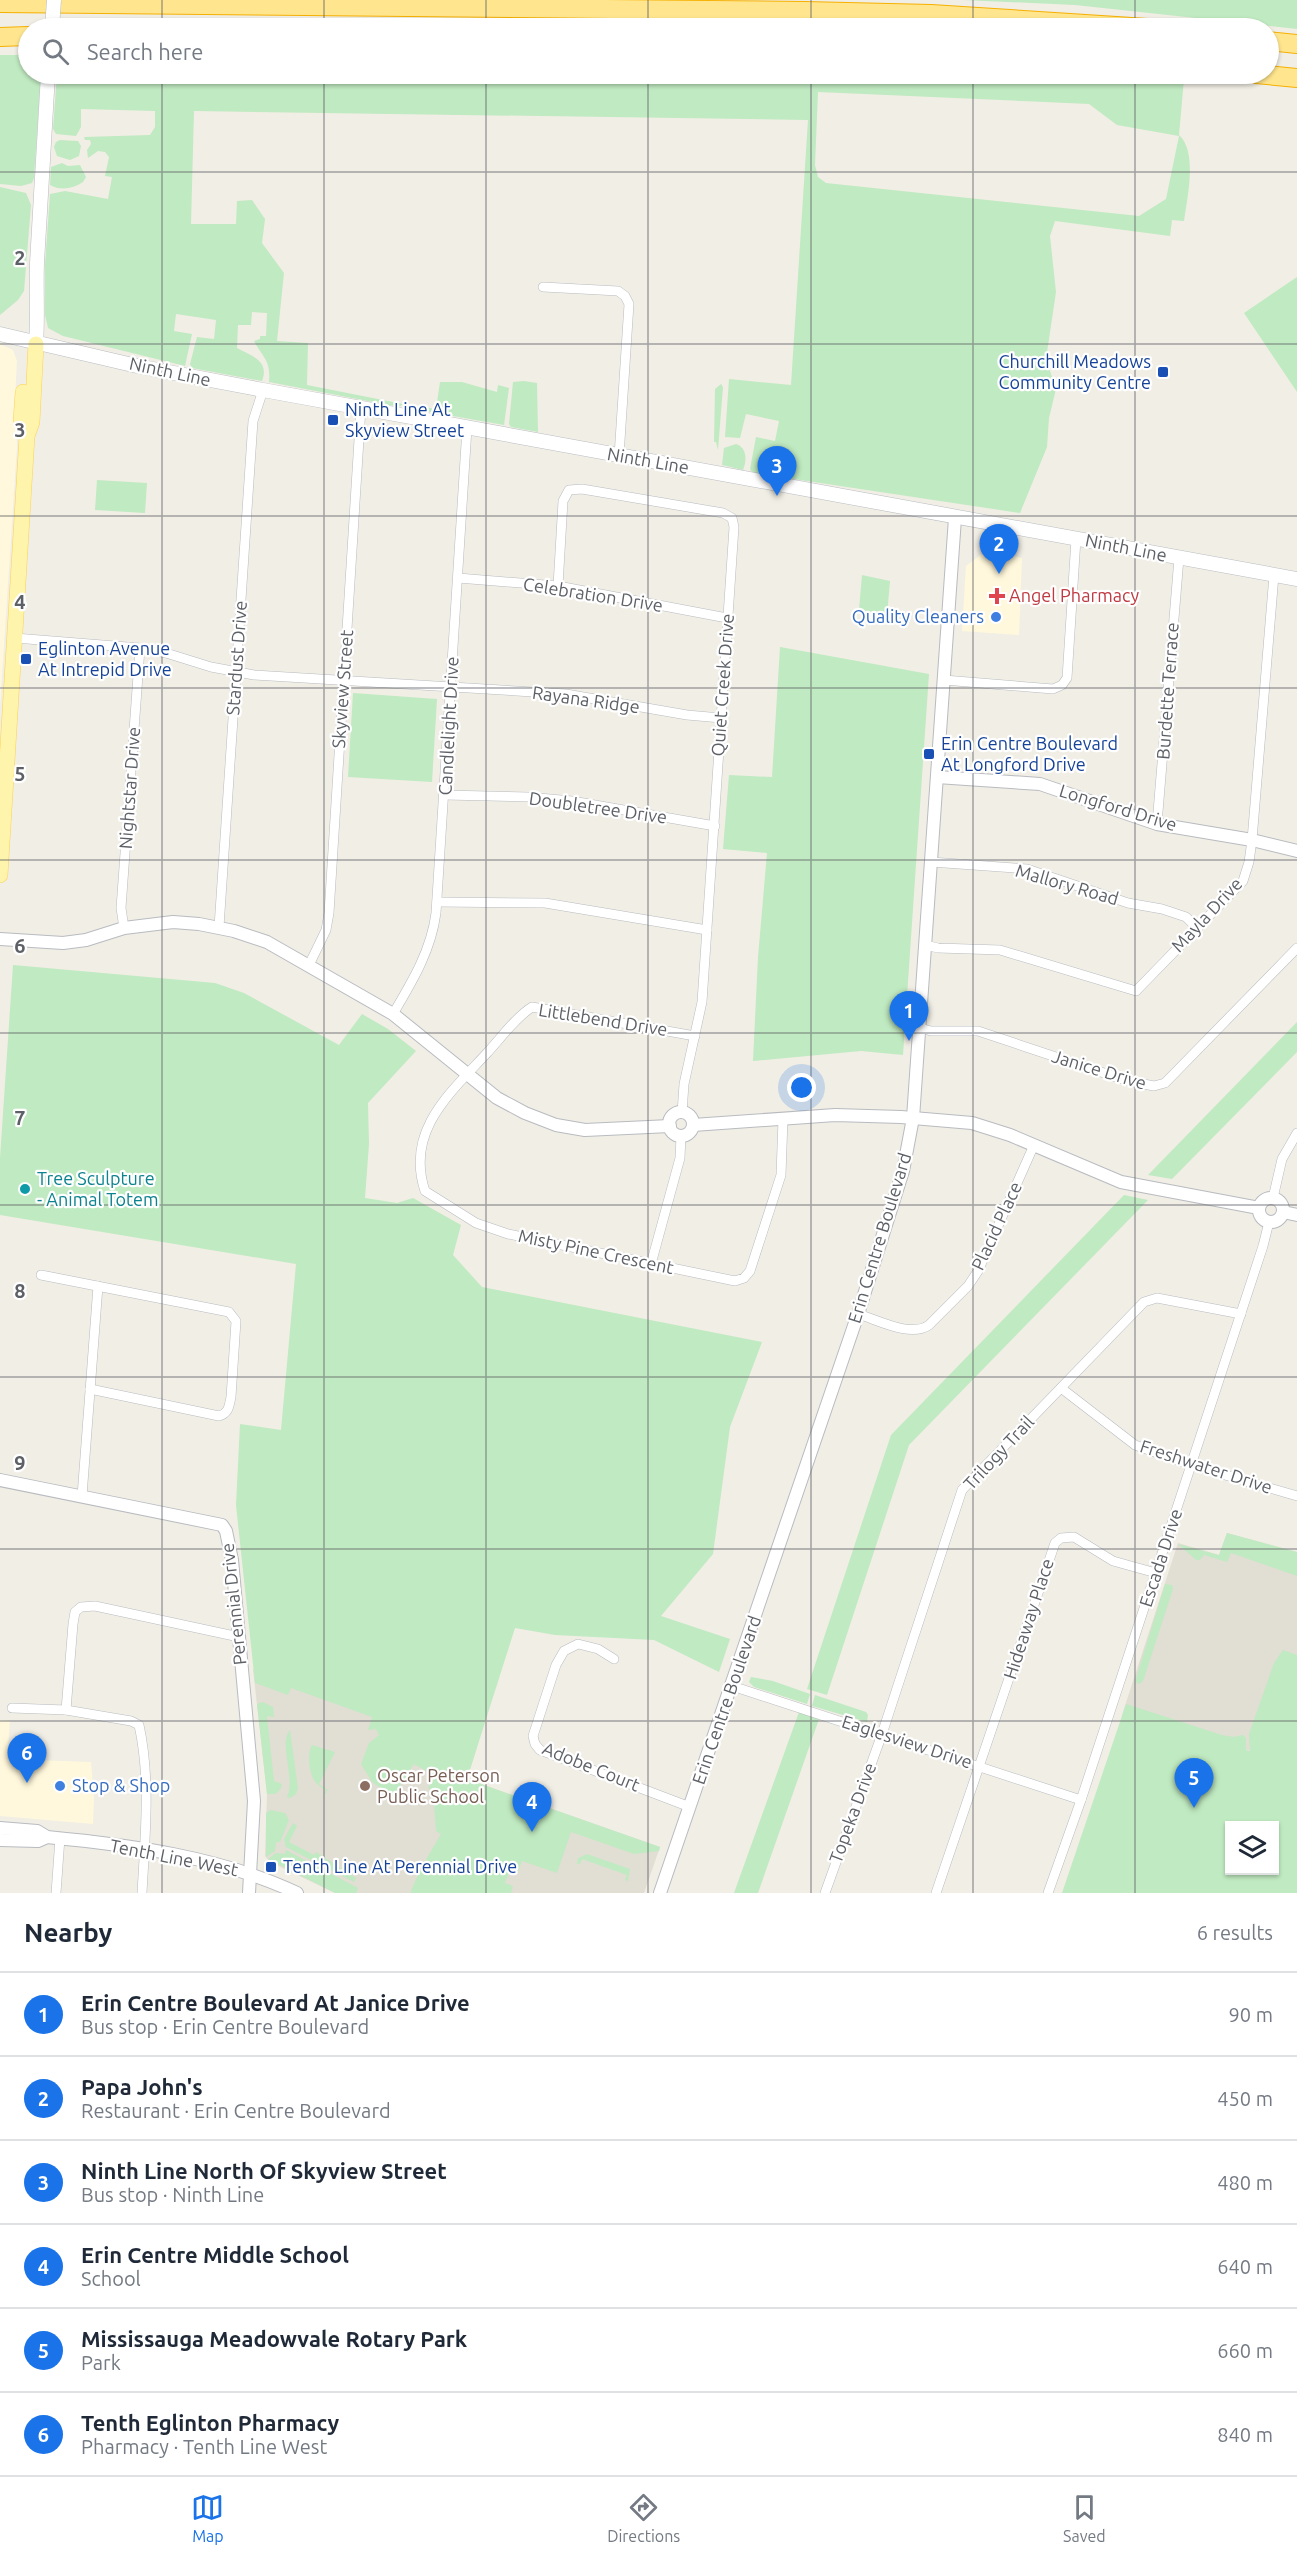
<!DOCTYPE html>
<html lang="en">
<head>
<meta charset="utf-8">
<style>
	:root { --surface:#fff; --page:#f6f6f7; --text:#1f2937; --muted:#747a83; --line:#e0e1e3; --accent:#1a73e8 }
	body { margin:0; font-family:Ubuntu,sans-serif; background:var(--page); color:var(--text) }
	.controls { position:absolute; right:18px; bottom:18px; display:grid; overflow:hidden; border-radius:0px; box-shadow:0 2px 4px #0004 }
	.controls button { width:54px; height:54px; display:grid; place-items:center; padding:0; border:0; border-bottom:2px solid var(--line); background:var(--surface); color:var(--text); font:30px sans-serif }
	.you { position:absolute; left:802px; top:1088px; width:21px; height:21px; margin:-15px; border:4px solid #fff; border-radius:50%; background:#1a73e8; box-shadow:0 0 0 9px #1a73e833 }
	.badge { display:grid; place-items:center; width:39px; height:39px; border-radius:50%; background:var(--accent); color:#fff; font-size:20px; font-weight:700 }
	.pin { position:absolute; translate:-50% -50px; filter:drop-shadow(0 2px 3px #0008) }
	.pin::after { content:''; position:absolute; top:32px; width:21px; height:18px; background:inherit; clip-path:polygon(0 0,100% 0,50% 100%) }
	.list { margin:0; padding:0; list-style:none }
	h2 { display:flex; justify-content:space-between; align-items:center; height:78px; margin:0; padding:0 24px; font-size:26px }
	h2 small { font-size:20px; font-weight:400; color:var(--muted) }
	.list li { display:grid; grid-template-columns:39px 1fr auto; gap:18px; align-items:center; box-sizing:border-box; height:84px; padding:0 24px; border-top:2px solid var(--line) }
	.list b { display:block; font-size:22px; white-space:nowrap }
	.list p { margin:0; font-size:20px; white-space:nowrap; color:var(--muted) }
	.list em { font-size:20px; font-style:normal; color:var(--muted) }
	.icon { flex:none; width:33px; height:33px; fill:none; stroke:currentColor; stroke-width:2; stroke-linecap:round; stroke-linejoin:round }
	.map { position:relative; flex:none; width:1297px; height:1893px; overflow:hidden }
	.search { position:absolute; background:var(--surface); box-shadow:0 2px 4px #0004; left:18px; right:18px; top:18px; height:66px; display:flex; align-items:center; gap:15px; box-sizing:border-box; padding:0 21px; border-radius:33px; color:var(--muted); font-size:22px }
	.sheet { height:582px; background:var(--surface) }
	nav { display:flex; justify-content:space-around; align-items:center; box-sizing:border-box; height:84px; border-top:2px solid var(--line); background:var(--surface); font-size:16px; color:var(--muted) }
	nav a { display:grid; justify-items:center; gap:3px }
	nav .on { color:var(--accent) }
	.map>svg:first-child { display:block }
	.commercial { fill:#fff8dc }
	.education { fill:#e1ded4 }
	.green { fill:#c0eac1; fill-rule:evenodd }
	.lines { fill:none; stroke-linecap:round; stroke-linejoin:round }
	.minor-casing { stroke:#b8bbc0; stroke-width:10 }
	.tertiary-casing { stroke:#b8bbc0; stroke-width:14 }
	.secondary-casing { stroke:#b9bcc2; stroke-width:15 }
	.primary-casing { stroke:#fdd252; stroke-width:16 }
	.motorway-casing { stroke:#f6b000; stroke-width:20 }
	.minor { stroke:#fff; stroke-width:9 }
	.tertiary { stroke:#fff; stroke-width:12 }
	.secondary { stroke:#fff; stroke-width:14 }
	.primary { stroke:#fff4ac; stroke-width:15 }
	.motorway { stroke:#ffe68e; stroke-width:18 }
	.secondary-bridge-casing { stroke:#b9bcc2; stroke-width:15; stroke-linecap:butt }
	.secondary-bridge { stroke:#fff; stroke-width:14 }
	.grid { fill:none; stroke:#5d6167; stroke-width:1.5; stroke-opacity:0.55 }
	.transit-dot { fill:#1a4fb4; stroke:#fff; stroke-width:2 }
	.health-dot { fill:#e0444e; stroke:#fff; stroke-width:2 }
	.shop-dot { fill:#3f7fe0; stroke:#fff; stroke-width:2 }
	.culture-dot { fill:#0f9aa8; stroke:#fff; stroke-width:2 }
	.education-dot { fill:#8d6e63; stroke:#fff; stroke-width:2 }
	.labels { text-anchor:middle; stroke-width:4.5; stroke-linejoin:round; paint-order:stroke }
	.transit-label { font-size:18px; fill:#164399; stroke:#fff; text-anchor:start }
	.street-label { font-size:18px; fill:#5d6167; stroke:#fff }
	.health-label { font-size:18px; fill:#be3a42; stroke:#fff; text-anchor:start }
	.shop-label { font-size:18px; fill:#366cbe; stroke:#fff; text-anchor:end }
	.culture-label { font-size:18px; fill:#0d838f; stroke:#fff; text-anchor:start }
	.education-label { font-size:18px; fill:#785e54; stroke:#fff; text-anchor:start }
	.grid-label { font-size:20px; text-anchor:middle; font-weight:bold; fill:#5d6167; stroke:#fff; stroke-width:4.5; stroke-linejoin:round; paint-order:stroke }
</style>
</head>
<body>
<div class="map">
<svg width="1297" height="1893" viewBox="0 0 1297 1893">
	<rect width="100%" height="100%" fill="#f1eee5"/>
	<!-- commercial -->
	<g class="commercial">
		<path d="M0 344 13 350 17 361 15 398 17 446 0 707Z"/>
		<path d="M986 551 1022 558 1019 635 962 631 966 566Z"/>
		<path d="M0 1720 10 1721 7 1759 91 1762 94 1798 93 1824 0 1816Z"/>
	</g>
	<!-- education -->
	<g class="education">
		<path d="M1227 1533 1297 1552V1764L1122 1715 1178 1543 1219 1555Z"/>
		<path d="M253 1669 477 1747 467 1779 660 1847 644 1893H335L270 1862 265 1856 267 1794Z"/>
	</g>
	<!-- green -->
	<g class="green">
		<path d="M963 0H1297V29L1075 5Z"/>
		<path d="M0 55H28V74H41L34 178 32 183 21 186 0 184Z"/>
		<path d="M57 74H999L1184 79 1179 135C1198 152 1187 198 1184 221L1172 220 1170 236 1055 221 1050 236 1056 292 1046 359 1056 389 1049 418 1047 447 1020 513 753 473 750 469 756 437 775 441 779 421 746 414 740 438 725 437 729 379 791 385 808 120 194 111 191 224H236L237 201 252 200 265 219 262 243 284 273 277 341 308 343 307 385 403 404 399 407 269 382C271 360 263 358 254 341L260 339V336H266L267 313 252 312 251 325H238L237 348C251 356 270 360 262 381L192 368 190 364 197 337 214 339 216 320 176 314 174 331 192 334 185 366 63 336 48 328 45 315V265L50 194 65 191 108 199 112 177 105 176 109 157 105 152 98 151 88 158 87 150 91 144 90 140H85L84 137 150 135 155 127V111L81 109V127L76 136 56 134 53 129ZM818 92 1089 104 1117 125 1179 136 1166 199 1139 216 826 183 818 177 815 165Z"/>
		<path d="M60 140 78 141 81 146 79 156 70 160 57 156 54 147 56 142Z"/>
		<path d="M62 163 68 166 80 165 86 177 83 182C73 189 60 191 50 185L51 167Z"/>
		<path d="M0 187 26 193 31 205 24 291 18 300 0 315Z"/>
		<path d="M1297 277V392L1244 313Z"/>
		<path d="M524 381 537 383 538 432 511 427 509 424 513 382Z"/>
		<path d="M440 382H462L497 392 498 385 509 388 504 425 413 409 410 405 436 409Z"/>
		<path d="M721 384 723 387 718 450 716 442H714L715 389Z"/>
		<path d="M736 444C747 448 747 460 743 470L722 465 724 448Z"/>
		<path d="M97 480 147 483 145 513 95 510Z"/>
		<path d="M862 575 890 581 887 615 859 610Z"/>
		<path d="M780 647 929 674 903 1055 861 1051 753 1061 758 957 767 853 723 849 729 775 772 777Z"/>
		<path d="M353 693 437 699 432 782 348 777Z"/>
		<path d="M13 965 215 983 244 993 339 1045 362 1014 388 1029 416 1051 368 1103 369 1144 365 1198 397 1203 413 1198 461 1225 453 1255 482 1287 762 1342 730 1427 713 1554 661 1616 730 1639 719 1672 654 1640 555 1635 515 1628 467 1779 660 1847 659 1851 634 1854 571 1832 557 1873 522 1861 517 1874 509 1872 505 1883 513 1886 511 1893H410L421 1868 441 1834 436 1831 434 1805 440 1796 428 1788 435 1776 414 1764 393 1796 372 1782 361 1764 369 1743 379 1735 376 1729 368 1730 372 1717 291 1688 288 1695 255 1683 236 1505 240 1424 281 1430 296 1264 0 1215V1158Z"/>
		<path d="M1297 1022V1052L1172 1179 1148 1175Z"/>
		<path d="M1124 1195 1148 1200 909 1445 827 1695 807 1689 891 1435Z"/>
		<path d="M1227 1533 1297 1552V1576L1231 1553 1227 1562 1204 1555 1200 1560H1196L1178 1544 1219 1555Z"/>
		<path d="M1165 1584 1172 1585 1173 1589 1143 1681 1139 1684 1135 1682Z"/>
		<path d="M1283 1650 1297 1655V1893H1062L1126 1704 1222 1735 1233 1737 1243 1735 1246 1738V1750L1250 1751 1249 1734 1274 1663ZM1230 1826H1274V1870H1230Z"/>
		<path d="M751 1677 773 1681 810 1694 807 1704 754 1687 749 1682Z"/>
		<path d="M815 1695 866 1712 868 1715 867 1722 812 1706Z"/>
		<path d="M263 1702 273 1707 274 1717 267 1716 274 1781 282 1784 280 1790 275 1794H267L257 1704Z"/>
		<path d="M799 1712 819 1719 758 1893H734Z"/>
		<path d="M290 1730 298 1788 296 1794 290 1798 287 1797C296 1778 278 1743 290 1730Z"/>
		<path d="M312 1745 335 1752 319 1784 328 1790 322 1798 326 1790C321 1787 317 1785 314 1780 309 1772 307 1752 312 1745Z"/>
		<path d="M271 1810 285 1813 289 1820 280 1842H276L275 1851 266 1857V1813Z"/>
		<path d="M293 1823 297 1826 289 1842 314 1855 316 1852 356 1878 354 1882 286 1847 284 1839Z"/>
		<path d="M286 1850 358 1888 356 1893H335L268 1859 276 1853 285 1854Z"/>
		<path d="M587 1854 630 1869 628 1881 625 1880 627 1875 582 1859 580 1864H577L578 1858Z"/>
	</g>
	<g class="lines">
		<defs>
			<g id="minor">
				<path d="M543 287 618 291 625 296 629 304 619 456"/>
				<path d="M458 578 558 586 727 618"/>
				<path d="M558 586 563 501 569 490 582 489 723 513 732 518 734 527 702 1002 684 1084 682 1113"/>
				<path d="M15 638 140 648 166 653 211 667 254 675 566 694 687 715 721 718"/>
				<path d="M944 680 1053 689 1062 685 1067 678 1076 539"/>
				<path d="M445 795 528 797 572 801 715 826"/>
				<path d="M1157 824 1179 558"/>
				<path d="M931 862 1027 869 1128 903 1162 909 1186 917 1197 928"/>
				<path d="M437 902 545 903 707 930"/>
				<path d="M219 927 253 421 263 390"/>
				<path d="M124 928 121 908 140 648"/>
				<path d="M925 945 938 948 1000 950 1136 991 1243 881 1249 862 1252 840 1274 575"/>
				<path d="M309 965 326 930 329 913 361 408"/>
				<path d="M393 1014C412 982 431 951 436 913L467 428"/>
				<path d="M920 1028 931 1031H978L1128 1081 1154 1086 1165 1083 1297 948"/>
				<path d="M695 1036 532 1007C515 1018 501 1038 487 1053 450 1093 405 1131 425 1191L476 1223 508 1234 735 1281 744 1278 750 1271 781 1175 783 1119"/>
				<path d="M1273 1198 1282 1159 1297 1133"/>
				<path d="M651 1264 680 1158 681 1136"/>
				<path d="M41 1275 229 1312 236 1321 231 1397C229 1406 229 1413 219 1416L90 1389"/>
				<path d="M858 1314C878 1320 911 1338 929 1325L968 1286 978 1271 1034 1145"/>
				<path d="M1061 1388 1135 1445 1191 1465 1297 1496"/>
				<path d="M82 1496 98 1286"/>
				<path d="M614 1659 598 1649 578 1644 564 1651 556 1665 533 1736 535 1744 540 1750 690 1807"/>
				<path d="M732 1686 1081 1800"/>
				<path d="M12 1708 66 1710 131 1721 139 1725C151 1780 145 1837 142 1893"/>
				<path d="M66 1710 73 1624 75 1612 81 1607 95 1606 239 1637"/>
				<path d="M56 1893 60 1838"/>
				<path d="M825 1893 882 1734 962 1490 1144 1302 1157 1298 1241 1314"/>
				<path d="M936 1893 1055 1543 1061 1538 1074 1537 1113 1561 1156 1573"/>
				<path d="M1048 1893 1081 1800 1263 1246 1269 1222"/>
			</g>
			<g id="tertiary">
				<path d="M937 777 1040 784 1157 824 1252 840 1297 851"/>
				<path d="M0 939 63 943 86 940 124 928 173 922 199 924 234 931 267 942 393 1014 497 1098 525 1113 556 1125 585 1130 670 1126"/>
				<circle cx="681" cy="1124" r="12"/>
				<path d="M693 1125 835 1115 901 1117 972 1123 1010 1135 1121 1182 1259 1208"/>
				<circle cx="1271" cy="1210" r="12"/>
				<path d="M1283 1212 1297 1215"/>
				<path d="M0 1480 222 1525 226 1531 232 1560 254 1801 249 1893"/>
				<path d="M0 1828 37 1831 47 1837C131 1845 221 1857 297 1893"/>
				<path d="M0 1840 38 1841 47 1837"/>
				<path d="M660 1893 858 1314 903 1171 913 1118 955 518"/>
			</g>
			<g id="secondary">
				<path d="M0 334 137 366 263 390 1297 579"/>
				<path d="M36 344C38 317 36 291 37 263L48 74"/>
			</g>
			<g id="primary">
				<path d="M23 392 21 420 27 436"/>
				<path d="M0 875 27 436 32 422 36 344"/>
			</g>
			<g id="motorway">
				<path d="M0 3 805 11 931 14 1147 28"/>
				<path d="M0 37 28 36"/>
				<path d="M1268 41 1297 44"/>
				<path d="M1256 74 1297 78"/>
			</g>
		</defs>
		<!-- minor casing -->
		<use href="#minor" class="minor-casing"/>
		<!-- tertiary casing -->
		<use href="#tertiary" class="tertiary-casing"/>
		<!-- secondary casing -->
		<use href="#secondary" class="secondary-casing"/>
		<!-- primary casing -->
		<use href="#primary" class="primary-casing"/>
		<!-- motorway casing -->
		<use href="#motorway" class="motorway-casing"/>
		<!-- minor -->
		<use href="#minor" class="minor"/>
		<!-- tertiary -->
		<use href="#tertiary" class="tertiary"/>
		<!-- secondary -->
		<use href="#secondary" class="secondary"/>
		<!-- primary -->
		<use href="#primary" class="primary"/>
		<!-- motorway -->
		<use href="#motorway" class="motorway"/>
		<defs>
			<path id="secondary-bridge" d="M52 28 54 0"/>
		</defs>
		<!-- secondary-bridge casing -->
		<use href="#secondary-bridge" class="secondary-bridge-casing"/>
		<!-- secondary-bridge -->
		<use href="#secondary-bridge" class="secondary-bridge"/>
	</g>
	<!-- grid -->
	<path class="grid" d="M162 0V28M324 0V28M486 0V28M648 0V28M811 0V28M973 0V28M1135 0V28M162 74V1893M324 74V1893M486 74V1893M648 74V1893M811 74V1893M973 74V1893M1135 74V1893M0 172H1297M0 344H1297M0 516H1297M0 688H1297M0 860H1297M0 1033H1297M0 1205H1297M0 1377H1297M0 1549H1297M0 1721H1297"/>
	<!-- markers -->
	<g class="transit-dot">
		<rect x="1157" y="366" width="12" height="12" rx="3"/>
		<rect x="327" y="414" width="12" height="12" rx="3"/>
		<rect x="20" y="653" width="12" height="12" rx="3"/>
		<rect x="923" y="748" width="12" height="12" rx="3"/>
		<rect x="265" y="1861" width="12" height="12" rx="3"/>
	</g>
	<path class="health-dot" d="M994 587h6v6h6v6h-6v6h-6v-6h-6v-6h6z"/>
	<g class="shop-dot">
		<circle cx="996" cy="617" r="6"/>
		<circle cx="60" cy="1786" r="6"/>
	</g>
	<circle class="culture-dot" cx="25" cy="1189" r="6"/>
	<circle class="education-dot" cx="365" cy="1786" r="6"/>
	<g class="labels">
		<!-- transit labels -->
		<g class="transit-label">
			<text x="1151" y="368" text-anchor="end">Churchill Meadows<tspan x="1151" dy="21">Community Centre</tspan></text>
			<text x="345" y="416">Ninth Line At<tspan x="345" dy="21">Skyview Street</tspan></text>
			<text x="38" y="655">Eglinton Avenue<tspan x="38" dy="21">At Intrepid Drive</tspan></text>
			<text x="941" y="750">Erin Centre Boulevard<tspan x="941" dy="21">At Longford Drive</tspan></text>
			<text x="283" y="1873">Tenth Line At Perennial Drive</text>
		</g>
		<!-- street labels -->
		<g class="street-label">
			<text transform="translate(170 372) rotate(12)" y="6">Ninth Line</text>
			<text transform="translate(648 461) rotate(10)" y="6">Ninth Line</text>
			<text transform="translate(1126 548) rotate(11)" y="6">Ninth Line</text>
			<text transform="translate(593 595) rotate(9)" y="6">Celebration Drive</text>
			<text transform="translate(237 658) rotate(-86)" y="6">Stardust Drive</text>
			<text transform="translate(723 685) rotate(-86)" y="6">Quiet Creek Drive</text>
			<text transform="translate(343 689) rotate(-86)" y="6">Skyview Street</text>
			<text transform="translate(1168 691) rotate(-86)" y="6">Burdette Terrace</text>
			<text transform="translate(586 700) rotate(8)" y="6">Rayana Ridge</text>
			<text transform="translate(449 726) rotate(-87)" y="6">Candlelight Drive</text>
			<text transform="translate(130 788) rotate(-86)" y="6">Nightstar Drive</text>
			<text transform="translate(598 808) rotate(8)" y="6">Doubletree Drive</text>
			<text transform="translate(1118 808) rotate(17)" y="6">Longford Drive</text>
			<text transform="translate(1067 885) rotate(16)" y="6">Mallory Road</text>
			<text transform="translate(1207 915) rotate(-47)" y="6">Mayla Drive</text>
			<text transform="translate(603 1020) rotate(9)" y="6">Littlebend Drive</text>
			<text transform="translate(1099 1070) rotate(17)" y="6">Janice Drive</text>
			<text transform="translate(997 1226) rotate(-65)" y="6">Placid Place</text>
			<text transform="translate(880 1238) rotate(-73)" y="6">Erin Centre Boulevard</text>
			<text transform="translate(596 1252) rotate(12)" y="6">Misty Pine Crescent</text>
			<text transform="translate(999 1453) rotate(-47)" y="6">Trilogy Trail</text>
			<text transform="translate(1206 1467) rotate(18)" y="6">Freshwater Drive</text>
			<text transform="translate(1161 1558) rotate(-72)" y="6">Escada Drive</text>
			<text transform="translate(234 1604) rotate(-96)" y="6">Perennial Drive</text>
			<text transform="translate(1029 1619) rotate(-72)" y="6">Hideaway Place</text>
			<text transform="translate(727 1700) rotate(-71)" y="6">Erin Centre Boulevard</text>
			<text transform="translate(907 1742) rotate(18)" y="6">Eaglesview Drive</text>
			<text transform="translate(591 1767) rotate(22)" y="6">Adobe Court</text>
			<text transform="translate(853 1813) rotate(-70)" y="6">Topeka Drive</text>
			<text transform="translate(174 1858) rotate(11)" y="6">Tenth Line West</text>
		</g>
		<!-- health labels -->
		<g class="health-label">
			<text x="1009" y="602">Angel Pharmacy</text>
		</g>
		<!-- shop labels -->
		<g class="shop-label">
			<text x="984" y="623">Quality Cleaners</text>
			<text x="72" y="1792" text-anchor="start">Stop &amp; Shop</text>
		</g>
		<!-- culture labels -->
		<g class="culture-label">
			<text x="37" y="1185">Tree Sculpture<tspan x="37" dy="21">- Animal Totem</tspan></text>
		</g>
		<!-- education labels -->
		<g class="education-label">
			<text x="377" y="1782">Oscar Peterson<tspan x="377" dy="21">Public School</tspan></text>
		</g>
	</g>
	<g class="grid-label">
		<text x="20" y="265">2</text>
		<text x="20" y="437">3</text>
		<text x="20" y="609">4</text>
		<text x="20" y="781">5</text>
		<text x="20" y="953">6</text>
		<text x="20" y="1125">7</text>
		<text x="20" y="1298">8</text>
		<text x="20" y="1470">9</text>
	</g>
</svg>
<div class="controls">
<button><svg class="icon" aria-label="layers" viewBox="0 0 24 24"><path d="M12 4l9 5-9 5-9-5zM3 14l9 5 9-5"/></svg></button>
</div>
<div class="you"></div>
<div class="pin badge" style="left:909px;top:1041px">1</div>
<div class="pin badge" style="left:999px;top:574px">2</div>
<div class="pin badge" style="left:777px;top:496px">3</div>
<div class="pin badge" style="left:532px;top:1832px">4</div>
<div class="pin badge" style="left:1194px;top:1808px">5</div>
<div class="pin badge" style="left:27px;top:1783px">6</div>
<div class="search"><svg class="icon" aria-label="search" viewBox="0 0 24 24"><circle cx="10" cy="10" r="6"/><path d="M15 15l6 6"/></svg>Search here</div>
</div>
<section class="sheet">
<h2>Nearby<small>6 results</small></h2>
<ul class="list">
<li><span class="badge">1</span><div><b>Erin Centre Boulevard At Janice Drive</b><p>Bus stop · Erin Centre Boulevard</p></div><em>90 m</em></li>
<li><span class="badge">2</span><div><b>Papa John's</b><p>Restaurant · Erin Centre Boulevard</p></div><em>450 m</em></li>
<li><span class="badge">3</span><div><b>Ninth Line North Of Skyview Street</b><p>Bus stop · Ninth Line</p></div><em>480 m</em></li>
<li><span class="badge">4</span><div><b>Erin Centre Middle School</b><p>School</p></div><em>640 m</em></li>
<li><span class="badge">5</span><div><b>Mississauga Meadowvale Rotary Park</b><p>Park</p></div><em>660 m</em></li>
<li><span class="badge">6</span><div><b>Tenth Eglinton Pharmacy</b><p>Pharmacy · Tenth Line West</p></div><em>840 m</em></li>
</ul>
</section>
<nav>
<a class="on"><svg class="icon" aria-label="map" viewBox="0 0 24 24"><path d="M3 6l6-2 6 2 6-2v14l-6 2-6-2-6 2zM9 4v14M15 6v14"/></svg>Map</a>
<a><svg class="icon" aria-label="directions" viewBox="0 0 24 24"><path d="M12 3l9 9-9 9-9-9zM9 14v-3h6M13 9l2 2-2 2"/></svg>Directions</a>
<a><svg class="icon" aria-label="saved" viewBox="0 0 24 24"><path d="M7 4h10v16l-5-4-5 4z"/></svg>Saved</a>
</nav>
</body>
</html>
